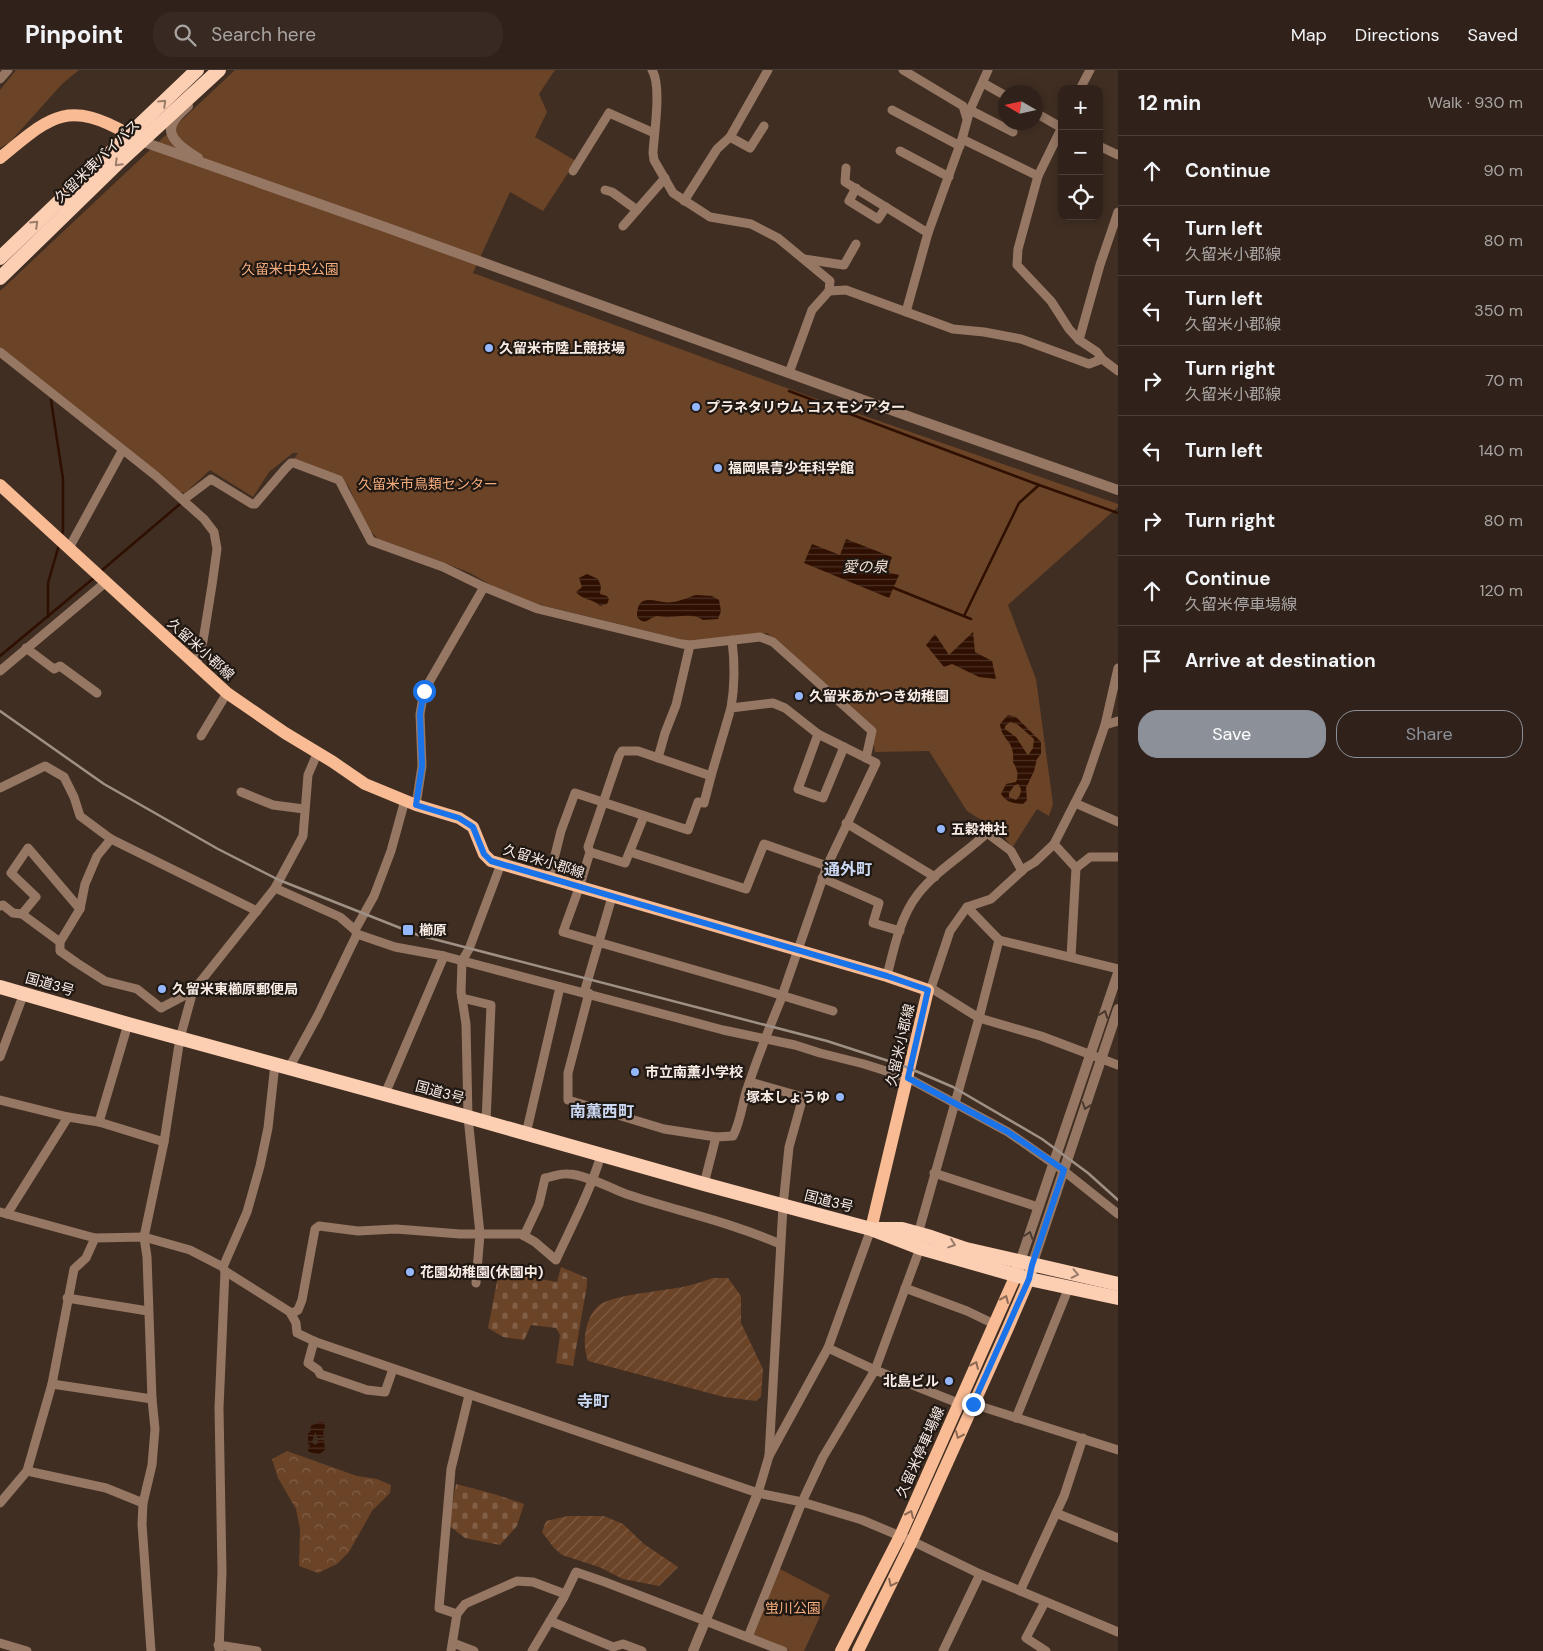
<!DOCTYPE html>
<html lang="en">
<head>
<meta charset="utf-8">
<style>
	:root { --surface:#30221a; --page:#382a23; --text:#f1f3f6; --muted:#a8a4a2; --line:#4b3f39; --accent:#8c9099 }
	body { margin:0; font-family:"DM Sans","Noto Sans JP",sans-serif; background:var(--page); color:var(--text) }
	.controls { position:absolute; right:15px; top:15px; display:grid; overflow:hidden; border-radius:10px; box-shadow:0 2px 8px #0003 }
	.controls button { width:45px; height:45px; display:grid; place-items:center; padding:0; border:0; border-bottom:1px solid var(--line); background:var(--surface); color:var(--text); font:25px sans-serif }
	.compass { position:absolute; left:998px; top:15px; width:45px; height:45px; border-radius:50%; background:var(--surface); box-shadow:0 2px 8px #0003; rotate:279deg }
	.stop { position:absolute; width:15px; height:15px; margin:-11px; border:4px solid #1a73e8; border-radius:50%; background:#fff }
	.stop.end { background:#1a73e8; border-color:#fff; box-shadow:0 1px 5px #0008 }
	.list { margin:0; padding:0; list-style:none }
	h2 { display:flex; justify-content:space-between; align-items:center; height:65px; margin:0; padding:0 20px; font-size:21px }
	h2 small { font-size:16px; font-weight:400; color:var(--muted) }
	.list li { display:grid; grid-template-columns:32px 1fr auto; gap:15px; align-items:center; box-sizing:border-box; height:70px; padding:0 20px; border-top:1px solid var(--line) }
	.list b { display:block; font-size:19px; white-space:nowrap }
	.list p { margin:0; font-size:16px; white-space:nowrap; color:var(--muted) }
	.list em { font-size:16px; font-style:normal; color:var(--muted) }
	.actions { display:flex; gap:10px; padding:15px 20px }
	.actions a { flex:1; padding:11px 0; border:1px solid var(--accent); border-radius:20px; text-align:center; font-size:18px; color:var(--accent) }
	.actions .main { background:var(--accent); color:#fff }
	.icon { flex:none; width:28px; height:28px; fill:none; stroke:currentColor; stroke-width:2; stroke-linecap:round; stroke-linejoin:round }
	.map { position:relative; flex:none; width:1118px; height:1581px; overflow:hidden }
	header { display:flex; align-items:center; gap:30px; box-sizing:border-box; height:70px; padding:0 25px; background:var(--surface); border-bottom:1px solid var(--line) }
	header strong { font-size:24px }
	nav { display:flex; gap:28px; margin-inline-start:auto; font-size:18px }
	.search { width:350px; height:45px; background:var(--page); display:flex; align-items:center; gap:12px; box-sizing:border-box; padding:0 18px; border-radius:20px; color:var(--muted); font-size:19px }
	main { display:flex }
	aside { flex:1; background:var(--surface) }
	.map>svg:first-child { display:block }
	.forest { fill:url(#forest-crowns) }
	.cemetery { fill:url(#cemetery-stones) }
	.park { fill:#6b4327 }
	.garden { fill:url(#garden-furrows) }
	.water { fill:url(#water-rules); fill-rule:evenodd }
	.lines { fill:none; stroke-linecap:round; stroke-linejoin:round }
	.stream { stroke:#2e0f00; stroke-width:2.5 }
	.minor { stroke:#957764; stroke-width:9 }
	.tertiary { stroke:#957764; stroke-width:10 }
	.primary { stroke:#f8bb94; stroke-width:12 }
	.trunk { stroke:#fcceb2; stroke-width:14 }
	.rail { stroke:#9f9086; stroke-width:2.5 }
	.oneway { stroke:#997c6a }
	.oneway2 { stroke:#49392f }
	.oneway3 { stroke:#8c6a54 }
	.route { stroke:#1a73e8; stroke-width:6 }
	.poi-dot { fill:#94b7fd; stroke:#201813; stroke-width:2 }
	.labels { text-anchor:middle; stroke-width:4.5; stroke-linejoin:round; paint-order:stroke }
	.street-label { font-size:14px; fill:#f9ece5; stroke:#201813 }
	.park-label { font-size:14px; fill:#f6ad7d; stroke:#201813 }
	.poi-label { font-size:14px; font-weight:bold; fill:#f9ece5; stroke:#201813; text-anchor:start }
	.water-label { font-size:15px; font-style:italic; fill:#f3e0d4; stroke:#201813 }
	.quarter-label { font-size:16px; font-weight:bold; fill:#ccd9f4; stroke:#201813 }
</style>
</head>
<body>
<header>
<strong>Pinpoint</strong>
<div class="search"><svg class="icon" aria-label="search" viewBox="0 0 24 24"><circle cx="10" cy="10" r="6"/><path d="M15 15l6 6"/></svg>Search here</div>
<nav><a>Map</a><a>Directions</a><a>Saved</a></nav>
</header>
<main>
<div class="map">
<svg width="1118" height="1581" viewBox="0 0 1118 1581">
	<defs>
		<pattern id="forest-crowns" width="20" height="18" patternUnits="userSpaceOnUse" patternTransform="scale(1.25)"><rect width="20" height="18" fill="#6b4327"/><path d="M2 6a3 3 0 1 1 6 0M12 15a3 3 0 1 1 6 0" fill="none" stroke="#815e46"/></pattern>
		<pattern id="cemetery-stones" width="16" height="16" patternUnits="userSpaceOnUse" patternTransform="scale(1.25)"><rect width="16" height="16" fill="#6b4327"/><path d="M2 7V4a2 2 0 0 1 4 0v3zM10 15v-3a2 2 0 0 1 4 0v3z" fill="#815e46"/></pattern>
		<pattern id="garden-furrows" width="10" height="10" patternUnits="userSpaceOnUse" patternTransform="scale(1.25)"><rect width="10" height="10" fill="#6b4327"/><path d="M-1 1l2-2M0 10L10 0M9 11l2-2" fill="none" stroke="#815e46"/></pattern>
		<pattern id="water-rules" width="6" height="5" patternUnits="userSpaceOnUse" patternTransform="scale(1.25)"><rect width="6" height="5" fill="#2e0f00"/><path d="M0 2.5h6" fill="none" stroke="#4d3225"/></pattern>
	</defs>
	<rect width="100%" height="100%" fill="#402e22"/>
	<!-- forest -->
	<path class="forest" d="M287 1381 357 1406 377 1409 391 1415 390 1423 372 1441 349 1482 337 1494 318 1503 299 1496 300 1459 296 1439 278 1408 272 1389Z"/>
	<!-- cemetery -->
	<g class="cemetery">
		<path d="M561 1197 587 1208V1215L573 1296 556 1293 560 1265 556 1258 531 1255 524 1270 503 1267 488 1258 499 1201 557 1212Z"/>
		<path d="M456 1414 494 1424 524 1434 517 1456 500 1475 465 1468 448 1455Z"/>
	</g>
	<!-- park -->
	<g class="park">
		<path d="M16 0H79L62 14 10 72 0 78V20Z"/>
		<path d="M235 0H555L539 24 547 42 535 67 576 91 543 141 510 122 473 203 833 335 1118 434V437L1008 535 1036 609 1053 734 1049 746 1037 739 1012 778 1002 763 967 741 929 681 875 682 872 661 767 563 688 571 537 534 498 519 470 503 442 492 378 469 366 456 349 417 340 407 294 389 298 383H293L269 402 253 427 210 400 185 423 179 422 0 277V221Z"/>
		<path d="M778 1498 830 1525 804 1581H790L752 1566Z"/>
	</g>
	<!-- garden -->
	<g class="garden">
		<path d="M713 1208H728L741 1226V1253L763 1299 761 1326 756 1331 724 1327 588 1291C582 1274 584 1251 597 1237 609 1224 667 1221 687 1216 695 1214 704 1211 713 1208Z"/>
		<path d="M568 1446H604L623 1454 644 1474 678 1497 659 1516 623 1509 599 1497 562 1485 554 1478 542 1462 546 1451Z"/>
	</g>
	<!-- water -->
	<g class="water">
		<path d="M846 469 892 487 887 502 899 505 889 528 804 493 812 474 840 485Z"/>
		<path d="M587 504 598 509 601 516 600 524 607 526 609 529 607 534 600 536C593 528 583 531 576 522L582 517 579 508Z"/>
		<path d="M696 525 712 526 719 530 721 541 718 549 703 550C692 543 682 547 669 547 665 548 661 546 657 546 649 547 646 557 637 547 637 519 658 535 673 532 681 531 689 527 696 525Z"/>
		<path d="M973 562 975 582 992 591 996 609 979 607 952 594 944 597 926 575 935 564 949 585Z"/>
		<path d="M1008 645 1016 647 1041 672V684L1037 689 1034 701 1026 718 1027 730 1023 734C1013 733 1007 733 1001 724L1006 714 1016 712C1019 704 1017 699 1013 692 1015 669 1002 672 1000 654ZM1010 652 1017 654 1034 669 1033 678 1029 684H1027L1016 667 1005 659V656ZM1018 714 1021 719 1020 725 1016 730 1009 727V723L1014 716Z"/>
		<path d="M319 1352H324L325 1357 323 1362 324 1367 318 1368 315 1362 312 1372 315 1375 318 1373V1370H324L325 1380 319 1384 309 1382 308 1380 310 1375 308 1374V1363H310L311 1356Z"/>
	</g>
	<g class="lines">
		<!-- stream -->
		<g class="stream">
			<path d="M789 321 1039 415 1118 443"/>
			<path d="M51 330 63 409V460L62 465"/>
			<path d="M101 501 180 434"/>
			<path d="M894 518 971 549"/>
			<path d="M964 546 1019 433 1039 415"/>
			<path d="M48 547V513L59 475"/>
			<path d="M0 586 95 507"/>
		</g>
		<!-- minor -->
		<g class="minor">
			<path d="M652 0C662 15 654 64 653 83L654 90 673 123 710 147 751 154 778 168 830 211 829 221 846 220 953 259 984 262 1021 269 1089 294 1102 289"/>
			<path d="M903 0 963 36 967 49"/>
			<path d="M0 9 8 0"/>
			<path d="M983 13 1006 26"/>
			<path d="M1080 19 1090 0"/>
			<path d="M892 40 960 76"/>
			<path d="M970 40 1013 62"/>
			<path d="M1036 43 1062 58"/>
			<path d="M1062 57 1038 106 1018 179 1017 195 1051 231 1069 259 1079 270 1097 282 1102 289 1118 301"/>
			<path d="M730 67 750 78 764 56"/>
			<path d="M962 69 1038 106"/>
			<path d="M1099 76 1118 85"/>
			<path d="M900 81 949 107"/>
			<path d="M846 98 845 112 928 163"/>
			<path d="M573 101 609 43 654 63"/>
			<path d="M856 118 849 131 878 149 886 137"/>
			<path d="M605 120 612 122 637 140"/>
			<path d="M684 131 717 79 730 67 768 0"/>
			<path d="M623 156 665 108"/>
			<path d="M804 189 844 195 856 174"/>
			<path d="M906 242 928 163 962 69 970 40 988 0"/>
			<path d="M1079 270 1100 195 1118 142"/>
			<path d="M0 282 156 406 204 449 214 462 217 479 212 515 203 571 196 595"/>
			<path d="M789 303 812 240 829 221"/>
			<path d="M183 430 211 409 252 434H255L285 399 291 393H294L339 410 371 471 443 497 484 517 538 539 682 574 690 575 760 567 773 572 872 661 866 688"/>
			<path d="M69 478 122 381"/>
			<path d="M26 578 54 599 60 596 97 623"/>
			<path d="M1118 598 1105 655 1086 711 1054 774 1035 792 1025 798 991 829 967 837 950 861 931 918 979 948 1041 966 1118 995"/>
			<path d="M0 601 106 512"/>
			<path d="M731 638C735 615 735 594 732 570"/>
			<path d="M1105 655 1118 651"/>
			<path d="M818 664 798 719 823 728 844 677"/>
			<path d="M201 666 227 623"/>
			<path d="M658 688 665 663 676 635 690 575"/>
			<path d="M0 718 45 696 64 707 74 727 80 746 111 769 257 841"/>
			<path d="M241 722 273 735 304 739"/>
			<path d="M1075 733 1118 752"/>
			<path d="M416 735 422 696 420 644 424 621 484 517"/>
			<path d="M846 753 935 807"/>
			<path d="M111 769 97 786 85 814 80 839 60 872V881L77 893 105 911 137 919 161 938 193 921 275 818 303 766 308 705 317 684"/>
			<path d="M1054 774 1076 798 1071 887"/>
			<path d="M590 782 625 793 644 746"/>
			<path d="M630 782 746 819 764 774 827 796"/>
			<path d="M1076 798 1090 787H1118"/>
			<path d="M822 808 879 833 873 853 900 861"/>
			<path d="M549 809 561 761 575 723 688 760 698 732 704 733 711 706"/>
			<path d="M275 818 340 847 355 860"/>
			<path d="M0 836 3 835 13 843 22 844 36 827 11 803 28 778 80 839"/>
			<path d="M22 844 60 872"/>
			<path d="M357 864 395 877 444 886 723 960 795 975 820 983 864 994 908 1008 1008 1062 1064 1101 1118 1144"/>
			<path d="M999 870 1118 899"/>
			<path d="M887 906C894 878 900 847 918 824 937 800 965 784 987 763L1011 781 1022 801"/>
			<path d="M584 923 612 827"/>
			<path d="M589 923 568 1003V1030L664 1059 716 1067"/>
			<path d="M462 928 491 935 486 1052"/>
			<path d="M0 987 24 923"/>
			<path d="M289 998 318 945 357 864 355 860 374 826 391 781 405 730"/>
			<path d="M750 1012 803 1027 789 1077 783 1136 769 1386"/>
			<path d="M385 1024 444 886"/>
			<path d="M0 1030 68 1047 99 1052 164 1072"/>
			<path d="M99 1052 128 954"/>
			<path d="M526 1064 560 917"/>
			<path d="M934 1103 1038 1137"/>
			<path d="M704 1114 716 1067 733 1066C740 1053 742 1036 746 1022 757 989 769 958 782 927L783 923 827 796 876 693 818 664 785 638 773 633 731 638 711 706 638 681H622L619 686 588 777 590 782 579 818 563 862 761 919 833 941"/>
			<path d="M0 1142 95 1168 144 1167 190 1180 223 1197 225 1201 290 1242 296 1253 297 1263 316 1272 758 1423 802 1432 862 1450 912 1471 980 1504 1118 1562"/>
			<path d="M7 1144 68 1047"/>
			<path d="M918 1164 979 948 999 870 967 837"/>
			<path d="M524 1166 539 1134 545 1108C552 1107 561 1103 568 1104 583 1104 611 1118 626 1124 677 1141 730 1152 780 1174"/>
			<path d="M223 1197 247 1142 260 1096 268 1058 275 994"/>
			<path d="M476 1213 480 1164 468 1047 466 954 461 922 462 891 469 879 501 794"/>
			<path d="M905 1218 967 1241 994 1254"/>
			<path d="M67 1228 148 1241"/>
			<path d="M291 1244 298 1240 302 1230 315 1159 319 1156 358 1161 396 1159 460 1164H521L535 1172 556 1190C572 1155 590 1122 601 1085"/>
			<path d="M314 1271 308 1293 318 1300 320 1304 367 1320 385 1322 393 1299"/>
			<path d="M828 1278 875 1300 958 1333 973 1334 1118 1380"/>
			<path d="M52 1314 152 1329"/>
			<path d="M1016 1348 1069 1217"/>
			<path d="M27 1401 106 1418 143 1433"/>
			<path d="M758 1423 769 1386 828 1278 871 1159"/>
			<path d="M0 1433 27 1401 52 1314 74 1199 86 1188 95 1168"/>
			<path d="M1056 1443 1118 1468"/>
			<path d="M1020 1521 1064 1426 1083 1368"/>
			<path d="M1045 1532 1026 1568 1046 1581"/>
			<path d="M457 1544 439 1538 451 1399 469 1325"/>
			<path d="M550 1551 613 1577 623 1574 642 1581"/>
			<path d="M748 1567 802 1432 823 1387 875 1300 920 1178"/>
			<path d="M0 1573 27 1581"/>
			<path d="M453 1573 474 1581"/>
			<path d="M218 1575 257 1581"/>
			<path d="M151 1581 142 1454 143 1433 152 1395 155 1359 152 1329 147 1187 144 1167 164 1072 180 968 193 921"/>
			<path d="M219 1581 222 1502 219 1338 225 1201"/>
			<path d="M451 1581 457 1544 465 1534 517 1511 533 1512 565 1524"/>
			<path d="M532 1581 563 1529 576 1502 605 1512 783 1581"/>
			<path d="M943 1581 980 1504"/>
		</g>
		<!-- tertiary -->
		<g class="tertiary">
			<path d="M188 36C183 41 174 48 172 55 166 69 189 82 198 88"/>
			<path d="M138 70 385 157 916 349 1118 420"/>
			<path d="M1020 1192 1118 903"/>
			<path d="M1032 1195 1118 939"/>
			<path d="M693 1581 758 1423"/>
		</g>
		<!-- primary -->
		<g class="primary">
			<path d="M0 88C49 48 66 28 128 64"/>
			<path d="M0 415 227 623 285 663 333 692 365 714 416 735 459 748 473 757 484 784 491 791 887 906 928 920 871 1159"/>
			<path d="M841 1581 900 1466 1016 1205 1019 1195"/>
			<path d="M858 1581 912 1471 1007 1260 1029 1209 1032 1195"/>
		</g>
		<!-- trunk -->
		<g class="trunk">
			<path d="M0 188 197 0"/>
			<path d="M0 208 121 90 219 0"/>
			<path d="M0 917 128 954 468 1047 704 1114 871 1159 920 1178 1029 1209 1118 1228"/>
			<path d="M879 1159H902L931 1167 966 1179 1118 1214"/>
		</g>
		<!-- rail -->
		<path class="rail" d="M0 641 104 714 218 779 279 810 418 865 827 971 904 996 953 1017 1042 1069 1088 1103 1118 1130"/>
	</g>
	<!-- one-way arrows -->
	<defs><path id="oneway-chevron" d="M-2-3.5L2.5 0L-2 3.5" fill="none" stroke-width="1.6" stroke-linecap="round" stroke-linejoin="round" transform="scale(1.25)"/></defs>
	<g class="oneway">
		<use href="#oneway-chevron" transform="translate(163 33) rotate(-44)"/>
		<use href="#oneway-chevron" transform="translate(118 93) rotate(135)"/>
		<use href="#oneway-chevron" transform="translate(35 154) rotate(-44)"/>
		<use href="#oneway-chevron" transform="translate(952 1174) rotate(19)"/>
		<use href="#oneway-chevron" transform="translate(1075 1204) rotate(12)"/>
	</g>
	<g class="oneway2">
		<use href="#oneway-chevron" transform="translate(1104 944) rotate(-70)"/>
		<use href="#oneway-chevron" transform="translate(1086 1036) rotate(109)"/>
		<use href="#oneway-chevron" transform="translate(1029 1165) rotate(-72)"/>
	</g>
	<g class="oneway3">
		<use href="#oneway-chevron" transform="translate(1005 1229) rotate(-66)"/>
		<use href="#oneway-chevron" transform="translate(975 1295) rotate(-66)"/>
		<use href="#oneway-chevron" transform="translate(959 1365) rotate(114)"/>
		<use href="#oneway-chevron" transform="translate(910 1444) rotate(-66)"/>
		<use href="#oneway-chevron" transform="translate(892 1513) rotate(116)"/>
	</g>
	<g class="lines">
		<!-- route -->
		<path class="route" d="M424 621 420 644 422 696 416 735 459 748 473 757 484 784 491 791 887 906 928 920 908 1008 1008 1062 1064 1100 1032 1195 1029 1209 973 1334"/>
	</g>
	<!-- markers -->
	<g class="poi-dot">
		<circle cx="489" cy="278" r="5"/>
		<circle cx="696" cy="337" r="5"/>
		<circle cx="718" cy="398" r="5"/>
		<circle cx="799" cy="626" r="5"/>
		<circle cx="941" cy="759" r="5"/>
		<rect x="402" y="854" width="12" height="12" rx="2.5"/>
		<circle cx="162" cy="919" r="5"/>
		<circle cx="635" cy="1002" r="5"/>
		<circle cx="840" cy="1027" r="5"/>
		<circle cx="410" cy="1202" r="5"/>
		<circle cx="949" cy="1311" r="5"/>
	</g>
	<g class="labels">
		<!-- street labels -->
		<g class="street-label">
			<text transform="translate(97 91) rotate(-44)" y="5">久留米東バイパス</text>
			<text transform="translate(201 579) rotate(42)" y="5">久留米小郡線</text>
			<text transform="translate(544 791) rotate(17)" y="5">久留米小郡線</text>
			<text transform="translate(50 914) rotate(16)" y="5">国道3号</text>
			<text transform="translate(900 975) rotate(-77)" y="5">久留米小郡線</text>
			<text transform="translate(440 1022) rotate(15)" y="5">国道3号</text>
			<text transform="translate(829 1131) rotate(14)" y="5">国道3号</text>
			<text transform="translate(920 1382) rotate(-66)" y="5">久留米停車場線</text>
		</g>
		<!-- park labels -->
		<g class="park-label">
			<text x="290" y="204">久留米中央公園</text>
			<text x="428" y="419">久留米市鳥類センター</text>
			<text x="793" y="1543">蛍川公園</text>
		</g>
		<!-- poi labels -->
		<g class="poi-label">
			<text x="499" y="283">久留米市陸上競技場</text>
			<text x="706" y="342">プラネタリウム コスモシアター</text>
			<text x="728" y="403">福岡県青少年科学館</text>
			<text x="809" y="631">久留米あかつき幼稚園</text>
			<text x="951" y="764">五穀神社</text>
			<text x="419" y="865">櫛原</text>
			<text x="172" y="924">久留米東櫛原郵便局</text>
			<text x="645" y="1007">市立南薫小学校</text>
			<text x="830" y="1032" text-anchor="end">塚本しょうゆ</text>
			<text x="420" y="1207">花園幼稚園(休園中)</text>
			<text x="939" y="1316" text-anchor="end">北島ビル</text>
		</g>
		<!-- water labels -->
		<g class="water-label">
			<text x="865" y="502">愛の泉</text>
		</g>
		<!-- quarter labels -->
		<g class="quarter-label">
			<text x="848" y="805">通外町</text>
			<text x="602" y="1047">南薫西町</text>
			<text x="593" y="1337">寺町</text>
		</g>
	</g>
</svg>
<div class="controls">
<button>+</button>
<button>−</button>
<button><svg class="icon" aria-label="locate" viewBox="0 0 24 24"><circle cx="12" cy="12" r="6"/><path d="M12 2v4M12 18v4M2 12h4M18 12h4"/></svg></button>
</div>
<svg class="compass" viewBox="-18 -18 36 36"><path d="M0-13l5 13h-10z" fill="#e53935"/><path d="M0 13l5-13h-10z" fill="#a8a4a2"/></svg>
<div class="stop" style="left:424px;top:621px"></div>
<div class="stop end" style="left:973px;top:1334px"></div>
</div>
<aside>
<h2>12 min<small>Walk · 930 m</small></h2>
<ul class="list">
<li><svg class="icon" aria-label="ahead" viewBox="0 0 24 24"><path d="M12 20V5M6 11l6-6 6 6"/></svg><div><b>Continue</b></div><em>90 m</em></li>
<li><svg class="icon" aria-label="left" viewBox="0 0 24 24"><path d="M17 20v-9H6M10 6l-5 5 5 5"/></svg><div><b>Turn left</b><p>久留米小郡線</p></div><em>80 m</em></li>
<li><svg class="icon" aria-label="left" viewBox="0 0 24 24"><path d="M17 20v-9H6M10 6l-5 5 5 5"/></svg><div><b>Turn left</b><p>久留米小郡線</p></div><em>350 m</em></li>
<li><svg class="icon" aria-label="right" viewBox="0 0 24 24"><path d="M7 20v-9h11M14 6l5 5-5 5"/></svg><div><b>Turn right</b><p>久留米小郡線</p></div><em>70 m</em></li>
<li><svg class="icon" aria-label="left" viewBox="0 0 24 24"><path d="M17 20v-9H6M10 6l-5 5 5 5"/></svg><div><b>Turn left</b></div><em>140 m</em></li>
<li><svg class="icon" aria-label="right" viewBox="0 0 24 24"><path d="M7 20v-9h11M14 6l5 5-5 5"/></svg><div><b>Turn right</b></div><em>80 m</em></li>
<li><svg class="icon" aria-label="ahead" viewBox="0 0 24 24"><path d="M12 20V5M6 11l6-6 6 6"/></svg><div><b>Continue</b><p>久留米停車場線</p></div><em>120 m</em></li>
<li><svg class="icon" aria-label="arrive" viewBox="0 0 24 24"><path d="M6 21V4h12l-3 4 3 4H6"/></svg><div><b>Arrive at destination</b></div></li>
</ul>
<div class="actions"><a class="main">Save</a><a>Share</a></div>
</aside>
</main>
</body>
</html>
